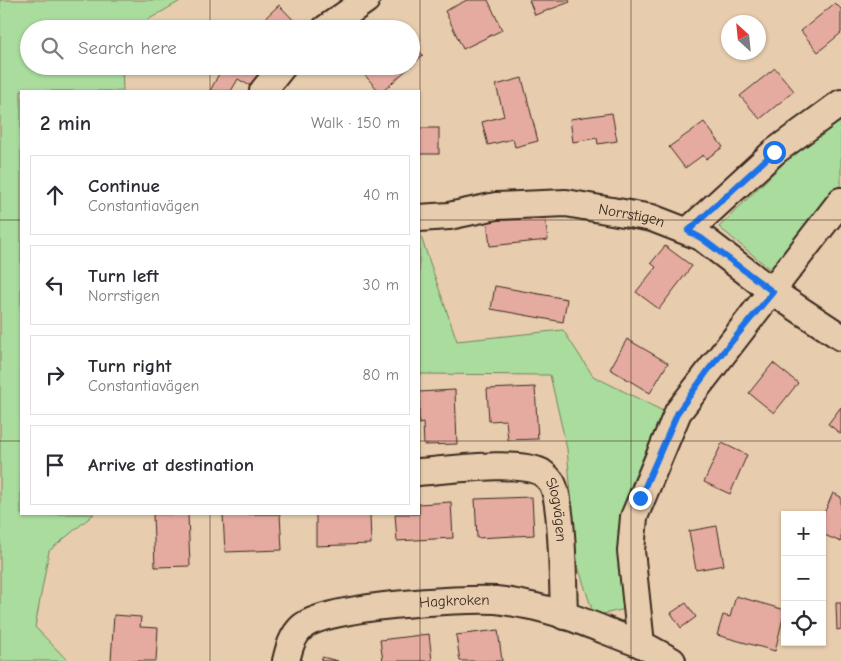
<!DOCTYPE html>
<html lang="en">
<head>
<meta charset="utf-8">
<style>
	:root { --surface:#fff; --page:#f7f7f7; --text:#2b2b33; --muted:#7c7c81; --line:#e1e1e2 }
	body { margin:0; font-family:"Comic Neue",sans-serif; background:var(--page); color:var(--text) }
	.controls { position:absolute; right:15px; bottom:15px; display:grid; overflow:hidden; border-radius:0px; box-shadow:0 1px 4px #0004 }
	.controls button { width:45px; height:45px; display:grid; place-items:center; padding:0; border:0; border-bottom:1px solid var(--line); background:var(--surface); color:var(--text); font:25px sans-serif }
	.compass { position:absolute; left:721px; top:15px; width:45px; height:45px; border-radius:50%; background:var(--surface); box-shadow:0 1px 4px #0004; rotate:333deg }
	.stop { position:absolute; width:15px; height:15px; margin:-11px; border:4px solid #1a73e8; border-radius:50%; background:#fff }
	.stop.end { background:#1a73e8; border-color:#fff; box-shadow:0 1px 5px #0008 }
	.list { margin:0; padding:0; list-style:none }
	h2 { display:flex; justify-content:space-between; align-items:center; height:65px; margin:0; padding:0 20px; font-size:21px }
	h2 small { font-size:16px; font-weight:400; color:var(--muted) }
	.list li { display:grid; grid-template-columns:32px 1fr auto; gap:15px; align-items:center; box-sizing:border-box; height:80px; margin:0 10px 10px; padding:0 10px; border:1px solid var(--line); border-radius:0px }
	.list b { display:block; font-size:19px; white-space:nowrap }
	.list p { margin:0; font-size:16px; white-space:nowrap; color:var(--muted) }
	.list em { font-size:16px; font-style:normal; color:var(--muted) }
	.icon { flex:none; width:28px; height:28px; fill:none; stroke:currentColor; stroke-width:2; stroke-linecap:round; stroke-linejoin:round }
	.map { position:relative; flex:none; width:841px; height:661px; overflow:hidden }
	.search { position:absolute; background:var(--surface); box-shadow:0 1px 4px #0004; left:20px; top:20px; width:400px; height:55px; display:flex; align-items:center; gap:12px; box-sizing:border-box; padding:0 18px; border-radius:28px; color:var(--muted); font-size:19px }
	.panel { position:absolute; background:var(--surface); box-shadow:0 1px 4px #0004; left:20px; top:90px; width:400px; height:425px; border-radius:0px }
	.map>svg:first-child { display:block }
	.green { fill:#a9dc9d; stroke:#72835e }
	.building { fill:#e5aba0; stroke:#3b2a1e }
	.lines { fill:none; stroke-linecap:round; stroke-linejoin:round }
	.minor-casing { stroke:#3b2a1e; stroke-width:30 }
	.minor { stroke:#e7ccae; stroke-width:26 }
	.route { stroke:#1a73e8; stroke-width:6 }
	.grid { fill:none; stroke:#3b2a1e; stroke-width:1; stroke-opacity:0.55 }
	.labels { text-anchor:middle; stroke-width:4; stroke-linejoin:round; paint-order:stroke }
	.street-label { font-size:15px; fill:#3b2a1e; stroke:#e7ccae }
</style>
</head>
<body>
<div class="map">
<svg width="841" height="661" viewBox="0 0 841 661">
	<rect width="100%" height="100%" fill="#e7ccae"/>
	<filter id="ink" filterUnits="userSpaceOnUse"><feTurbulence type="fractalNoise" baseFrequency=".02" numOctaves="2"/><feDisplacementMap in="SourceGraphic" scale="10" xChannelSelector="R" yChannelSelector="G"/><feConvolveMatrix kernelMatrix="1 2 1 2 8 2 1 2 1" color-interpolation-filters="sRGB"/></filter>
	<g filter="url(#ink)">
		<!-- green -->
		<g class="green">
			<path d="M0 0H182L132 29H29V66H122L123 91H21V514H94L49 551 35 627 68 661H0Z"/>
			<path d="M841 116V184L771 270 719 227 815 132Z"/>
			<path d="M419 231 457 341 563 330 593 376 663 411 632 483 618 531 630 608 594 616 577 563 567 449 550 375 419 374Z"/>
		</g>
		<!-- building -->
		<g class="building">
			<path d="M467 0H488L502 30 463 49 445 11Z"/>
			<path d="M529 0H569L570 2 535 15Z"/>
			<path d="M835 3 841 9V33L818 52 801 31Z"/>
			<path d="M279 5 302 29H267L261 22Z"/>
			<path d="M411 43 423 55 411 66Z"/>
			<path d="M223 66H256L261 69 252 87 238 79 231 91H210Z"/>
			<path d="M364 66H411L383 91H379L360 70Z"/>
			<path d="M775 68 794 91 760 119 740 96Z"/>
			<path d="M522 78 538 141 515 147 513 139 488 145 482 122 504 116 496 85Z"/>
			<path d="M612 113 617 141 598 144 597 138 573 142 570 119Z"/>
			<path d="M704 122 723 147 706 159 703 155 685 168 669 147Z"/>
			<rect x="419" y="128" width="20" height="26"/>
			<path d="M545 215 548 240 490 246 487 221Z"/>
			<path d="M665 246 692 266 659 309 636 292 656 267 651 263Z"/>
			<path d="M495 286 567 299 563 322 491 309Z"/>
			<path d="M627 339 668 363 650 393 610 369Z"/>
			<path d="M773 363 798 383 774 413 749 393Z"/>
			<path d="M535 387 538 439 508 440 506 420 489 421 487 389Z"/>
			<path d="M455 390 457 444 424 445 423 423 419 424V392Z"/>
			<path d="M841 407V434L828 424Z"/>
			<path d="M722 443 747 455 730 494 704 482Z"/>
			<path d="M833 493 841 497V542L822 534V518Z"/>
			<path d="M532 497 534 535 477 538 475 499Z"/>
			<path d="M451 502 453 538 397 541 395 514H419V504Z"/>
			<path d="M153 514H188L190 566 155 567Z"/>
			<path d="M223 514H280L282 550 225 552Z"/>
			<path d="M316 514H370L371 544 316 546Z"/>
			<path d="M717 526 724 565 696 570 689 531Z"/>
			<path d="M736 596 785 610 775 651 717 635 723 615 730 617Z"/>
			<path d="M686 603 696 617 681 628 671 613Z"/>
			<path d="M836 603H841V629L837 630Z"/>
			<path d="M114 615 141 617 140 627 158 628 156 661H111Z"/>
			<path d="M498 630 502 661H460L456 635Z"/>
			<path d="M429 634 432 661H383L380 640Z"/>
			<path d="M322 657 338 661H321Z"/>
		</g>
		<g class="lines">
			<defs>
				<g id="minor">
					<path d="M325 29 366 0"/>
					<path d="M263 91 283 66"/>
					<path id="s1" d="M419 218 449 216 496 206 566 203 652 218 701 237 773 292 841 337"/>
					<path d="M688 231 774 152 841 103"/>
					<path id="s2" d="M419 472C448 470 516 460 541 472 544 474 550 480 552 483 563 502 563 589 564 616"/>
					<path id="s3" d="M286 661C289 649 292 636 302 627 325 606 461 598 496 600 506 601 516 603 526 605 565 612 604 631 641 644"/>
					<path d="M672 661 641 644 631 551 634 517 678 412 841 201"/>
				</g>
			</defs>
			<!-- minor casing -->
			<use href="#minor" class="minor-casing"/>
			<!-- minor -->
			<use href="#minor" class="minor"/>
		</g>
	</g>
	<g class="lines" filter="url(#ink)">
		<!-- route -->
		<path class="route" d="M640 498 678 412 709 369 773 292 701 238 688 231 774 152"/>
	</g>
	<!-- grid -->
	<path class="grid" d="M210 0V29M420 0V661M631 0V661M210 66V91M0 220H21M419 220H841M0 441H21M419 441H841M210 514V661"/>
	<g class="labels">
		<!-- street labels -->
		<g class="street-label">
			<text dy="5" stroke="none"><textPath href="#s1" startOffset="215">Norrstigen</textPath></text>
			<text dy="5" stroke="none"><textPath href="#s2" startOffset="166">Slogvägen</textPath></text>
			<text dy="5" stroke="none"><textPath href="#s3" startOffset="194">Hagkroken</textPath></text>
		</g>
	</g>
</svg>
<div class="controls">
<button>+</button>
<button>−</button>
<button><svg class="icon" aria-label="locate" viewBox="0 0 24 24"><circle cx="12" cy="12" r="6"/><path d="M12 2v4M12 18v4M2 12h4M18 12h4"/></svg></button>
</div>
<svg class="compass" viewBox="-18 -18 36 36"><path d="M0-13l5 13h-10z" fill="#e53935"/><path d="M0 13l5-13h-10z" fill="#7c7c81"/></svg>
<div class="stop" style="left:774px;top:152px"></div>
<div class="stop end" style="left:640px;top:498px"></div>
<div class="search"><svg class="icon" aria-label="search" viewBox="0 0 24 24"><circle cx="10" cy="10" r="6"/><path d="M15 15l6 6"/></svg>Search here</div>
<section class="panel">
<h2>2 min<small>Walk · 150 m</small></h2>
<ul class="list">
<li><svg class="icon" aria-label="ahead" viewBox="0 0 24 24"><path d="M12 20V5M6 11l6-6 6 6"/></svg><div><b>Continue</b><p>Constantiavägen</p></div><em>40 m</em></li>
<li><svg class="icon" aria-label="left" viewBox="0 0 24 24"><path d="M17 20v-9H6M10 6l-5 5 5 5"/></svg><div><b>Turn left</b><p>Norrstigen</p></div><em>30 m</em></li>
<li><svg class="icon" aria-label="right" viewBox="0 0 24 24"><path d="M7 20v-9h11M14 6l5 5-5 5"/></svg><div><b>Turn right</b><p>Constantiavägen</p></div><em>80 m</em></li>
<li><svg class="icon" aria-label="arrive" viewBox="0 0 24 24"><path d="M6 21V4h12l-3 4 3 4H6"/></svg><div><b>Arrive at destination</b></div></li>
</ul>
</section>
</div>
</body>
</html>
